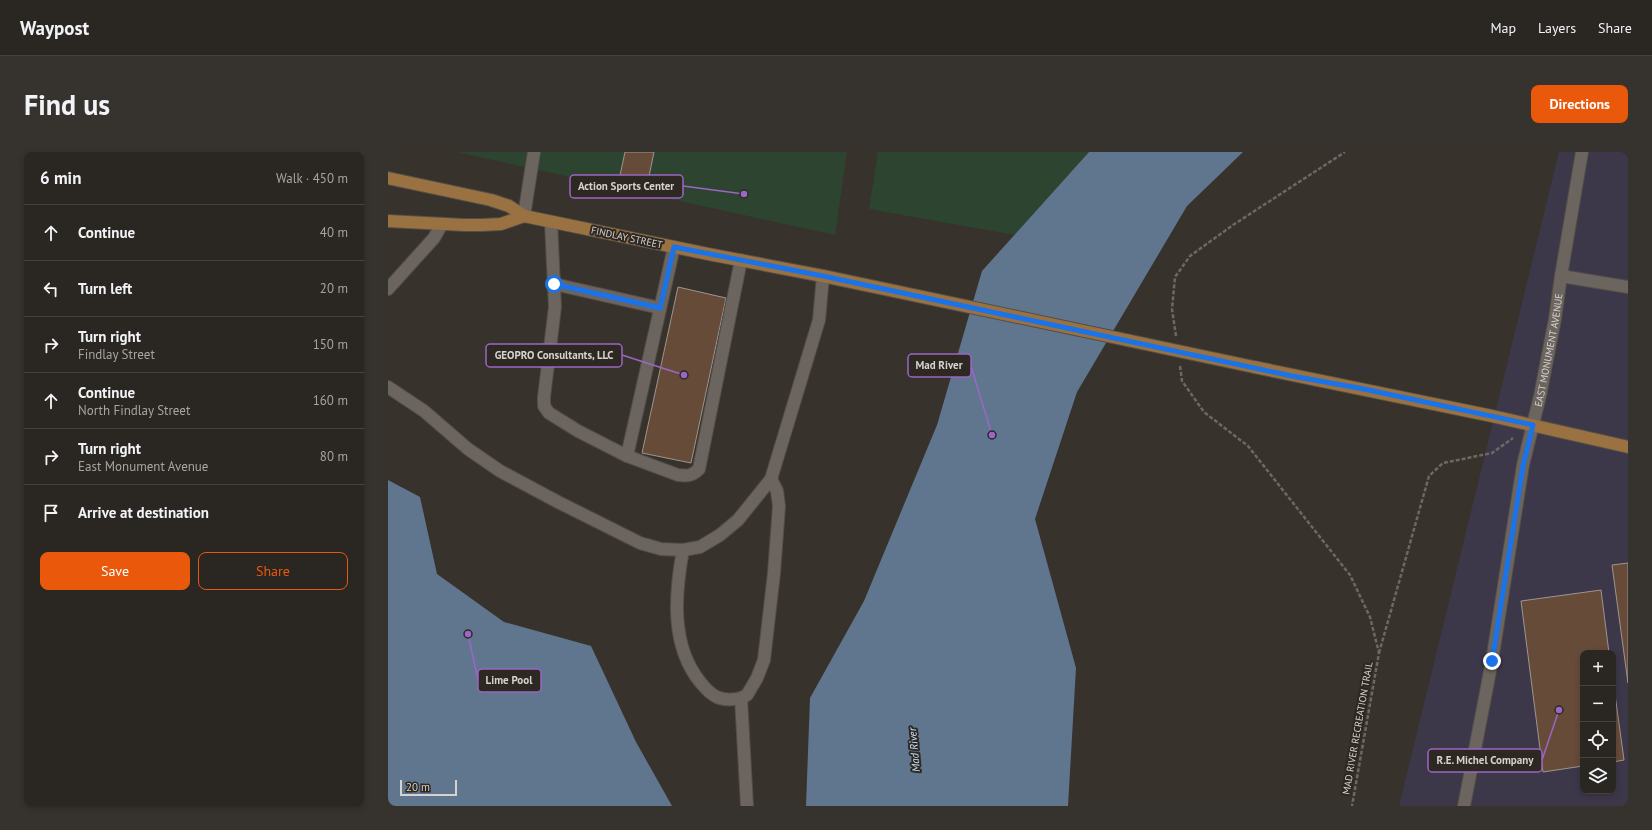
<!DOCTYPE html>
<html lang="en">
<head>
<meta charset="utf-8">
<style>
	:root { --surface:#2a2621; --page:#36322e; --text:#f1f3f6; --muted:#a5a5a5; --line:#46433f; --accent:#ea580c }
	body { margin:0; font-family:"PT Sans",sans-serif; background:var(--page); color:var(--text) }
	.controls { position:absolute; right:12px; bottom:12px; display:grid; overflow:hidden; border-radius:8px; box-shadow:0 2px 6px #0003 }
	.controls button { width:36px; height:36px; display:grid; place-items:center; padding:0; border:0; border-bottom:1px solid var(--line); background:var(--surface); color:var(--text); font:20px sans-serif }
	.scale { position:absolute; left:12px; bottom:10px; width:57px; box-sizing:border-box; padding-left:4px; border:2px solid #d6d2cf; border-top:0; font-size:11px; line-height:14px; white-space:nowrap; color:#d6d2cf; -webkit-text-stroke:3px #2e2822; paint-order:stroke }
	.stop { position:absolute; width:12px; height:12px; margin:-9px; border:3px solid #1a73e8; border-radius:50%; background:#fff }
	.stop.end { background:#1a73e8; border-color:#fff; box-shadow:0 1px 4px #0008 }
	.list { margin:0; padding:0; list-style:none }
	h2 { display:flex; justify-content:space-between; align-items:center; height:52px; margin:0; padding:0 16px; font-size:17px }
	h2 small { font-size:13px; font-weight:400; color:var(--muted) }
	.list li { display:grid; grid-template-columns:26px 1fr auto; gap:12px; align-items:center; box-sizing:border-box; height:56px; padding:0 16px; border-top:1px solid var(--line) }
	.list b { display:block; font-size:15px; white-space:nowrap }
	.list p { margin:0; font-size:13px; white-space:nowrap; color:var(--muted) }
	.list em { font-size:13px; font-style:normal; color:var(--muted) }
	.actions { display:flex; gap:8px; padding:12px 16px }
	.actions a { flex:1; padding:9px 0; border:1px solid var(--accent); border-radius:8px; text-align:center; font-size:14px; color:var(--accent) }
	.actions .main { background:var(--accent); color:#fff }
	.icon { flex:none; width:22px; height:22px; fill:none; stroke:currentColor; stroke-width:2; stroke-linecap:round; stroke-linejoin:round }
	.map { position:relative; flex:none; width:1240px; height:654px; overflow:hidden; border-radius:8px }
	header { display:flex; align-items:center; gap:24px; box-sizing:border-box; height:56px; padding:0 20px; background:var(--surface); border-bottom:1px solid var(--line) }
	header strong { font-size:19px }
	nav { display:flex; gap:22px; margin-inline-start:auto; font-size:14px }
	.intro { display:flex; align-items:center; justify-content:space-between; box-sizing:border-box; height:96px; padding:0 24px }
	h1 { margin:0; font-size:28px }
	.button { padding:10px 18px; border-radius:8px; background:var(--accent); color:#fff; font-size:14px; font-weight:700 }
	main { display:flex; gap:24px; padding:0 24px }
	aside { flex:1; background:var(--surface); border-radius:8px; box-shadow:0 2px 6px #0003 }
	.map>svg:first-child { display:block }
	.industrial { fill:#3c3849; fill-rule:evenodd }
	.green { fill:#2c4430 }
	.water { fill:#60768f }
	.building { fill:#674b39; stroke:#9e9590 }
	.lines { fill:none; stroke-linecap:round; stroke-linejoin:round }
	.minor-casing { stroke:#524e48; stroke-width:14 }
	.major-casing { stroke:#524e48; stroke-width:14 }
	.path { stroke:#6d6863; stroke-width:2.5; stroke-dasharray:4 2; stroke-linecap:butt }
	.minor { stroke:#6c655f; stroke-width:12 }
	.major { stroke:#9a7241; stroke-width:12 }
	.major-bridge-casing { stroke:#524e48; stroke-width:14; stroke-linecap:butt }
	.major-bridge { stroke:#9a7241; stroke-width:12 }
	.route { stroke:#1a73e8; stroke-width:5 }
	.labels { text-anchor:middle; stroke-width:4; stroke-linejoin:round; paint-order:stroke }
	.street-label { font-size:10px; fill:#d6d2cf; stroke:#2e2822 }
	.water-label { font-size:11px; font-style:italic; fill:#cae2fe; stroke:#2e2822 }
	.leader { fill:none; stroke:#9b66c5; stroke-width:1.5 }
	.callout-dot { fill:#9b66c5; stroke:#2e2822; stroke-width:1.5 }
	.callout { fill:#2e2822; stroke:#9b66c5; stroke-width:1.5 }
	.callout-label { font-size:11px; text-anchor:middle; font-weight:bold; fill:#d6d2cf }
</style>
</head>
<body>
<header>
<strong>Waypost</strong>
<nav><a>Map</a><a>Layers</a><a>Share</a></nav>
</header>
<div class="intro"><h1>Find us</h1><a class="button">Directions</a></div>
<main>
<aside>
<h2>6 min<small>Walk · 450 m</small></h2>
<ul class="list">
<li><svg class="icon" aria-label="ahead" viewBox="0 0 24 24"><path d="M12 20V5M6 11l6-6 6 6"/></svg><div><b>Continue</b></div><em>40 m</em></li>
<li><svg class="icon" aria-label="left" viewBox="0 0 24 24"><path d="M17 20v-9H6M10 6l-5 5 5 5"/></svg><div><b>Turn left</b></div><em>20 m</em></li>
<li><svg class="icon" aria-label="right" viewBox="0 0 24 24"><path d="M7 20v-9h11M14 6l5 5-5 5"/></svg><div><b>Turn right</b><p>Findlay Street</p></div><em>150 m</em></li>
<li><svg class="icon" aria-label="ahead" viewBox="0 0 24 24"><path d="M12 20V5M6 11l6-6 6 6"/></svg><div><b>Continue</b><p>North Findlay Street</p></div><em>160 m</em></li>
<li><svg class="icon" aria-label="right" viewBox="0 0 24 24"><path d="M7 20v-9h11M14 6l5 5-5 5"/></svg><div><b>Turn right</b><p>East Monument Avenue</p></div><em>80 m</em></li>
<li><svg class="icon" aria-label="arrive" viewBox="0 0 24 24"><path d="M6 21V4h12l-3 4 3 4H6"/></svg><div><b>Arrive at destination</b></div></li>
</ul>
<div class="actions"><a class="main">Save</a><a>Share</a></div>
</aside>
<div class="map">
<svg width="1240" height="654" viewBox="0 0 1240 654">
	<rect width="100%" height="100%" fill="#38322c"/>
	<!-- industrial -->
	<path class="industrial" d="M1171 0H1240V654H1011ZM1195 501H1225V639H1195Z"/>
	<!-- green -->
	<g class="green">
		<path d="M69 0H459L447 83Z"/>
		<path d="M490 0H701L627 83 481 57Z"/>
	</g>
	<!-- water -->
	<g class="water">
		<path d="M701 0H855L799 54 689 240 647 367 688 516 680 654H418L422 546 476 449 549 273 594 119Z"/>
		<path d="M0 328 32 345 49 422 116 470 203 494 248 590 284 654H0Z"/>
	</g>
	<!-- building -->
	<g class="building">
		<path d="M237 0H266L259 34 231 28Z"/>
		<path d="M290 135 338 146 303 311 254 301Z"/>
		<path d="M1240 411V531L1224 413Z"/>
		<path d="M1213 438 1221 501H1195V614L1155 620 1133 449Z"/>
		<path d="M1225 528 1236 608 1225 610Z"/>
	</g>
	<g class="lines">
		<defs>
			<g id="minor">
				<path d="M136 64 146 0"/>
				<path d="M163 70 167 155 156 245V254L161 261 190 279 239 304 286 95"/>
				<path d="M1173 124 1240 135"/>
				<path d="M166 132 272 156"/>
				<path d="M0 137 46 86 54 72"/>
				<path d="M0 235 36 259 80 297 112 319 170 350 252 391 273 397 295 398"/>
				<path d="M239 304 290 323C300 324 304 324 311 317L353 108"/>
				<path d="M353 546C334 550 325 546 313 531 282 494 287 441 295 398L312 395 332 383 350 368 383 327 431 168 435 124"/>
				<path d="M359 654 353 546 359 543 369 526 376 508 386 421 391 354 389 339 383 327"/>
				<path id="s1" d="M1076 654 1104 509 1135 313 1152 244 1167 167 1173 124 1194 0"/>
			</g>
			<g id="major">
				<path d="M0 26 103 48 121 54 136 64 320 102 435 124 696 179"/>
				<path d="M0 69 76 73H94L113 72 136 64"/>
				<path d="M866 215 1104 264 1240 295"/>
			</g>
		</defs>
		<!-- minor casing -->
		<use href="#minor" class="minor-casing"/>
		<!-- major casing -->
		<use href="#major" class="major-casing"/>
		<!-- path -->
		<g class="path">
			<path d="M788 184 784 157 787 125 802 104 845 73 957 0"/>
			<path d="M792 214 794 229 816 260 860 294 962 423 982 465 991 501 964 654"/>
			<path d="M991 501 1041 324 1055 311 1104 301 1125 286"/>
		</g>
		<!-- minor -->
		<use href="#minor" class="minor"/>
		<!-- major -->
		<use href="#major" class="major"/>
		<defs>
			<path id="major-bridge" d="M696 179 866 215"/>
		</defs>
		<!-- major-bridge casing -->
		<use href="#major-bridge" class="major-bridge-casing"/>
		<!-- major-bridge -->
		<use href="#major-bridge" class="major-bridge"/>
	</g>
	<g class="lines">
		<!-- route -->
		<path class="route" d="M166 132 272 156 286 95 435 124 904 224 976 237 1145 273 1135 314 1104 509"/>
	</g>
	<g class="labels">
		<!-- street labels -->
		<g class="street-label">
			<text transform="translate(239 85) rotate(12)" y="4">FINDLAY STREET</text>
			<text dy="4" stroke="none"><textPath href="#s1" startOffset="464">EAST MONUMENT AVENUE</textPath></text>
			<text transform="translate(969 576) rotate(-80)" y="4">MAD RIVER RECREATION TRAIL</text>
		</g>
		<!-- water labels -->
		<g class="water-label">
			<text transform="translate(526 598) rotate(-95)" y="4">Mad River</text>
		</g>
	</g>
	<!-- callouts -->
	<path class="leader" d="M356 42L295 34M296 223L234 203M604 283L583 214M80 482L90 528M1171 558L1154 608"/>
	<g class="callout-dot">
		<circle cx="356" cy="42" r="4"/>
		<circle cx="296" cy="223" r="4"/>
		<circle cx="604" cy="283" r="4"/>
		<circle cx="80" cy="482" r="4"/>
		<circle cx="1171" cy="558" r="4"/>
	</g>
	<g class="callout">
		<rect x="182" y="23" width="113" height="23" rx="4"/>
		<rect x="98" y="192" width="136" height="23" rx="4"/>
		<rect x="520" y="202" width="63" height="23" rx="4"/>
		<rect x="90" y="517" width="63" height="23" rx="4"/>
		<rect x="1040" y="597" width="114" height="23" rx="4"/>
	</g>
	<g class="callout-label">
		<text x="238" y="38">Action Sports Center</text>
		<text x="166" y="207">GEOPRO Consultants, LLC</text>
		<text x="551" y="217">Mad River</text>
		<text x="121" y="532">Lime Pool</text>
		<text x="1097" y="612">R.E. Michel Company</text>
	</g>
</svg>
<div class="controls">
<button>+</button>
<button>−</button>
<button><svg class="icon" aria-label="locate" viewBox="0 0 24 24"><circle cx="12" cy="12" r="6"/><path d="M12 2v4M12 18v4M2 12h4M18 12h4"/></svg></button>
<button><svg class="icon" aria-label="layers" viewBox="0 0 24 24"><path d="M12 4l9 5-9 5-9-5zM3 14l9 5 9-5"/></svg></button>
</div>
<div class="scale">20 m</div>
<div class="stop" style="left:166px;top:132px"></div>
<div class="stop end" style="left:1104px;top:509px"></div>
</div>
</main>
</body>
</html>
